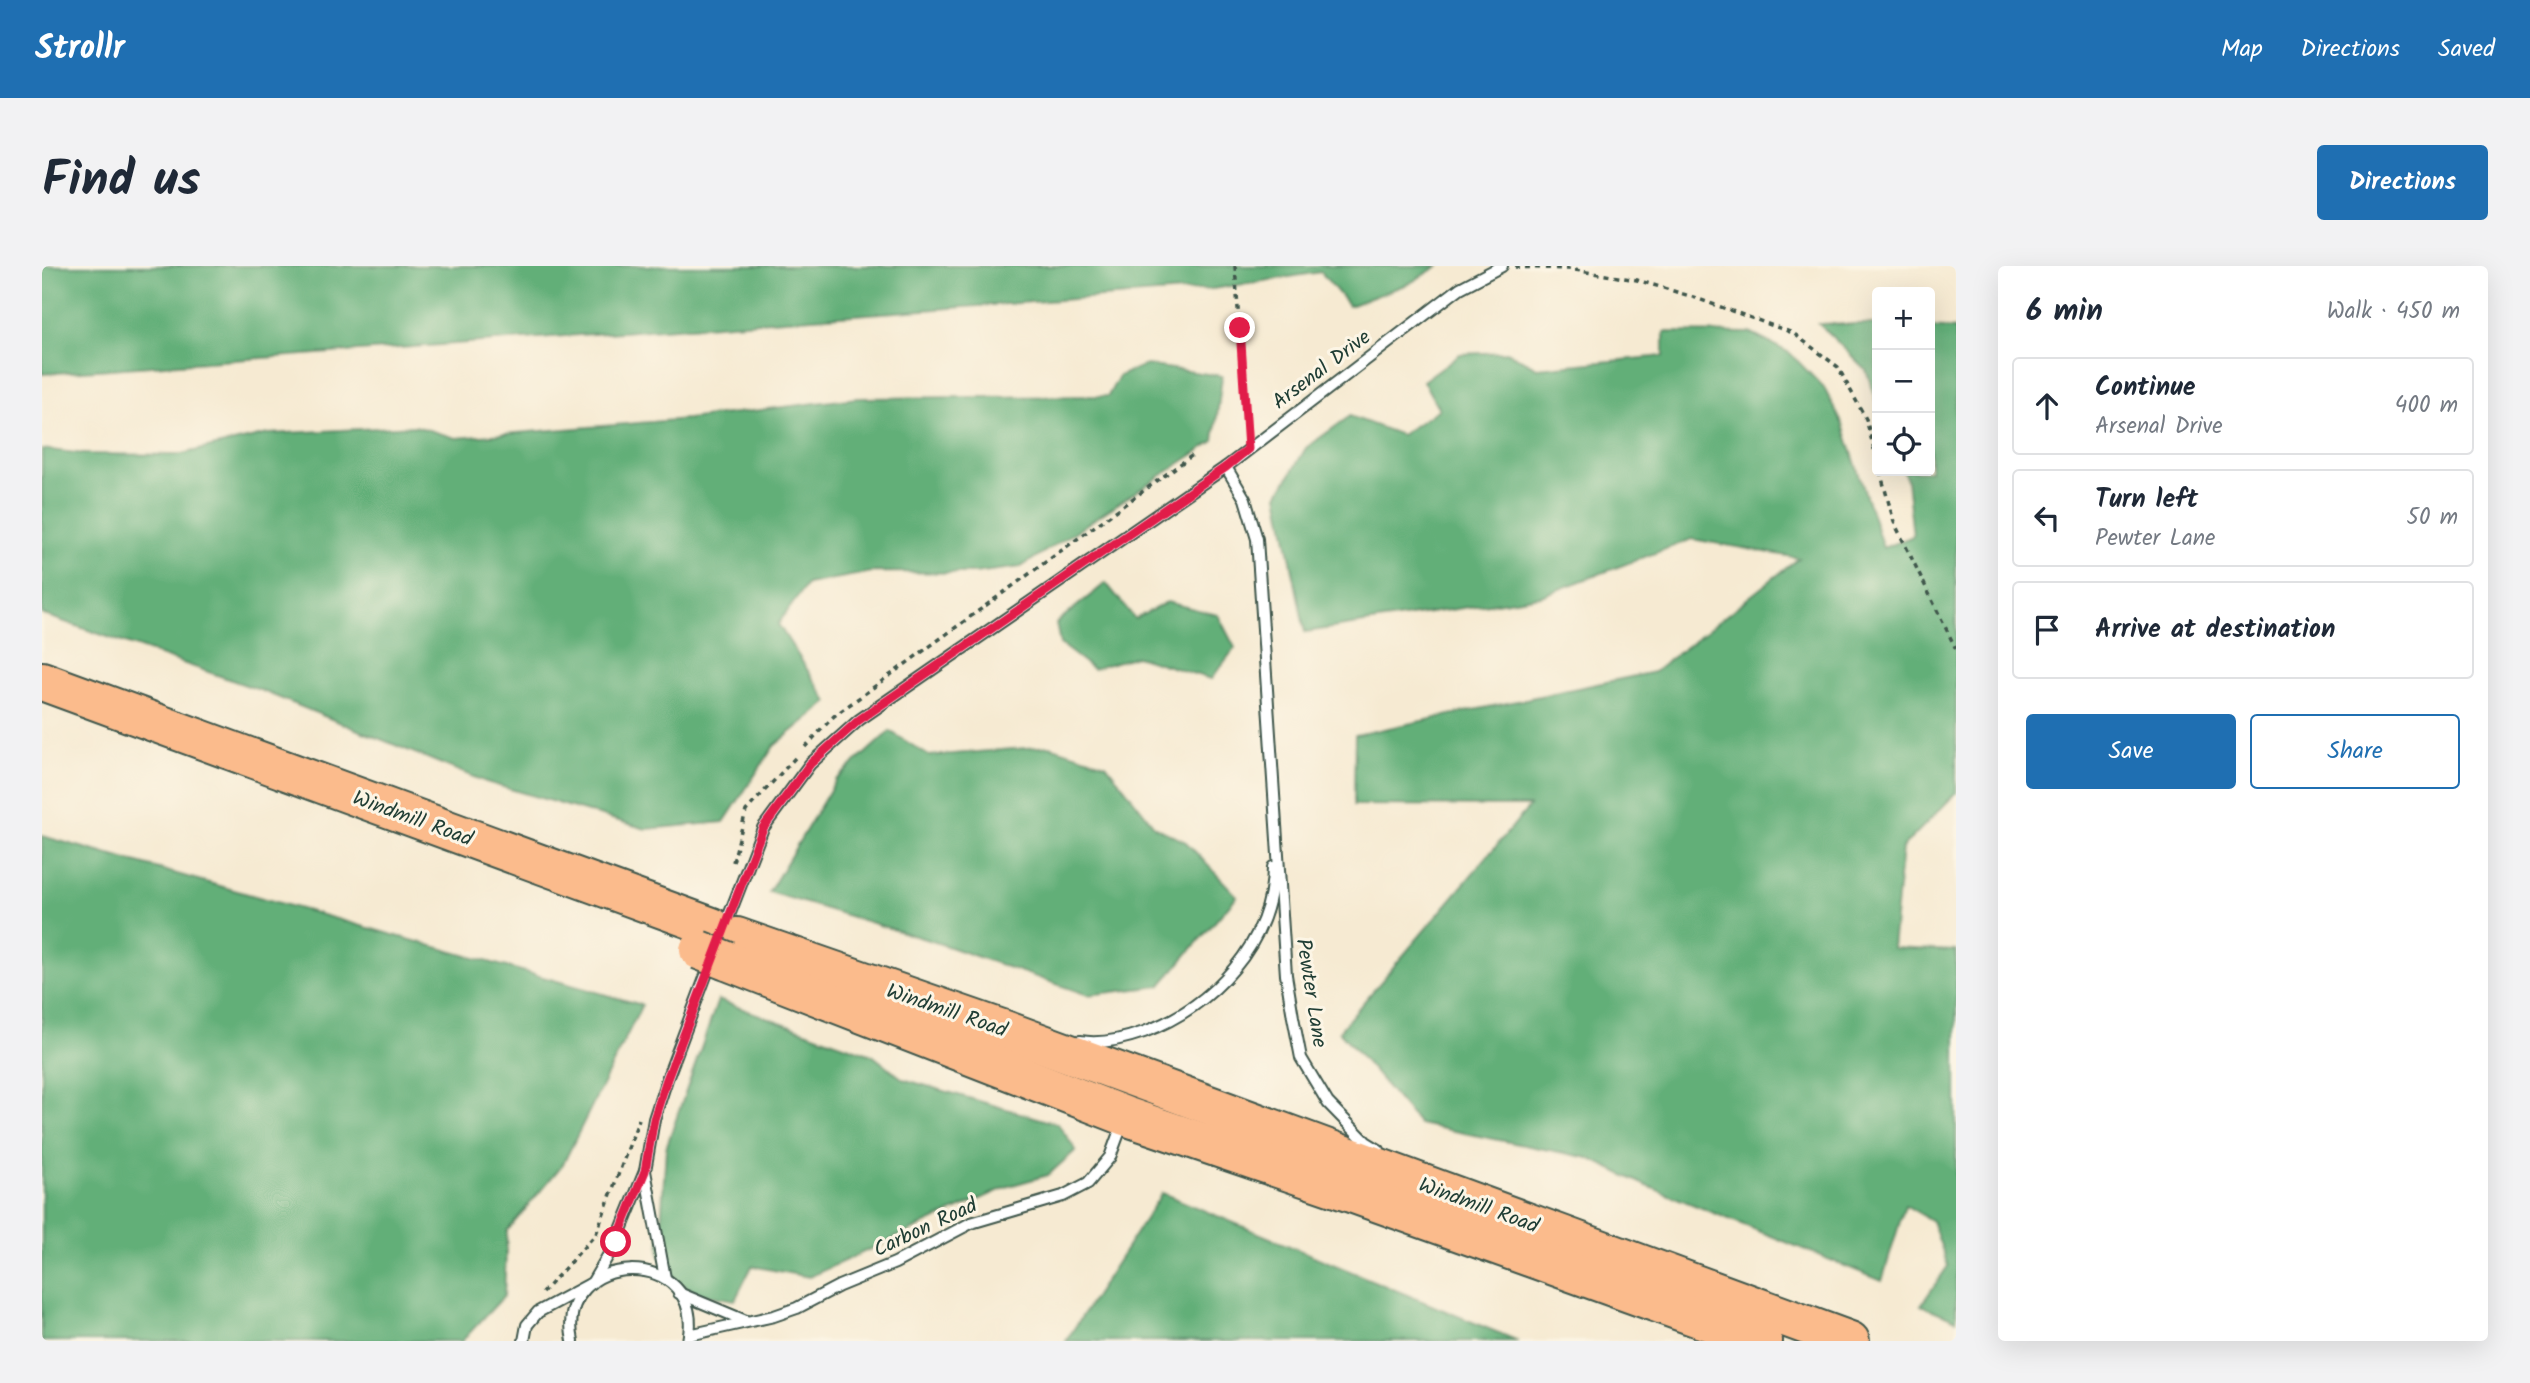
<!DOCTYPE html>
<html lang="en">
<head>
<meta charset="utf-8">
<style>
	:root { --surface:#fff; --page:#f2f2f3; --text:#1f2937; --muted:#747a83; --line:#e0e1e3; --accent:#1f6fb2 }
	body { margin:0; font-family:Kalam,sans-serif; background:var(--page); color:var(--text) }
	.controls { position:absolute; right:21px; top:21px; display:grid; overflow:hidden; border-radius:7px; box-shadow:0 7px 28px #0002 }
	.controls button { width:63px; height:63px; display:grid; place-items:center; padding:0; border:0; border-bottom:2px solid var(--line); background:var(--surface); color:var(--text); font:35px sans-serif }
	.stop { position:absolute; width:21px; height:21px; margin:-16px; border:5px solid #e11d48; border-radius:50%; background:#fff }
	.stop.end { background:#e11d48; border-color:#fff; box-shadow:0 2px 7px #0008 }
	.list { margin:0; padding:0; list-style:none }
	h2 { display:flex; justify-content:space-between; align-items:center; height:91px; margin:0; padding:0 28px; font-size:30px }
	h2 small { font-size:23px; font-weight:400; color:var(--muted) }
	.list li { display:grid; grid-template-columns:46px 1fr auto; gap:21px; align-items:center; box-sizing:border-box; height:98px; margin:0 14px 14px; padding:0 14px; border:2px solid var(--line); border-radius:7px }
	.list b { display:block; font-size:26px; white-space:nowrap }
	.list p { margin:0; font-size:23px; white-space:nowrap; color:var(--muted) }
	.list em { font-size:23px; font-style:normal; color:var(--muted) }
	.actions { display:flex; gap:14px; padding:21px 28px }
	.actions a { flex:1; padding:16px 0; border:2px solid var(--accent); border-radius:7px; text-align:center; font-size:24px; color:var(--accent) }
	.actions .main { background:var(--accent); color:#fff }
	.icon { flex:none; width:38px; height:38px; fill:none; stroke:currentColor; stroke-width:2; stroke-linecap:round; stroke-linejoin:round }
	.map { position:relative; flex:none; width:1914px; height:1075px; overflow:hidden; border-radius:7px }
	header { display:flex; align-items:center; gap:42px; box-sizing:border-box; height:98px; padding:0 35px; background:var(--accent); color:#fff }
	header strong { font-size:33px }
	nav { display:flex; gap:38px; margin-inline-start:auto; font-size:24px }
	.intro { display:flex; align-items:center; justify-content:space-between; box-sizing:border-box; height:168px; padding:0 42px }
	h1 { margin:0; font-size:49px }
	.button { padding:18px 32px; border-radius:7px; background:var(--accent); color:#fff; font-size:24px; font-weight:700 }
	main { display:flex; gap:42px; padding:0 42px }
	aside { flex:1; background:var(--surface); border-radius:7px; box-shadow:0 7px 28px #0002 }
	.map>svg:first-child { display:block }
	.forest { fill:#62af78; stroke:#407656; stroke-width:2 }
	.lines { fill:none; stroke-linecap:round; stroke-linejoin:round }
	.lane-casing { stroke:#3f574c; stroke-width:14 }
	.highway-casing { stroke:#3f574c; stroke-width:42 }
	.path { stroke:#3f574c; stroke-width:3.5; stroke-dasharray:5 5; stroke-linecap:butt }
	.lane { stroke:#fff; stroke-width:10 }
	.highway { stroke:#fbbb8c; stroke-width:38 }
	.highway-bridge-casing { stroke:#3f574c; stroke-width:42; stroke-linecap:butt }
	.highway-bridge { stroke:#fbbb8c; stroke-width:38 }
	.route { stroke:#e11d48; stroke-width:9 }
	.labels { text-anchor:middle; stroke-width:6; stroke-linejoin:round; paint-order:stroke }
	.street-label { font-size:21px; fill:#1f3d34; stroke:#fcf5e5 }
</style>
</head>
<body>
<header>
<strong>Strollr</strong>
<nav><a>Map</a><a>Directions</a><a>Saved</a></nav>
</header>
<div class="intro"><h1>Find us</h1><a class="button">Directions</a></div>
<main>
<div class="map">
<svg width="1914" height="1075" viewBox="0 0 1914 1075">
	<rect width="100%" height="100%" fill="#fcf5e5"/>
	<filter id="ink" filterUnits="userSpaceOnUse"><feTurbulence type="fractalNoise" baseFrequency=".0143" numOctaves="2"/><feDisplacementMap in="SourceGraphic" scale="14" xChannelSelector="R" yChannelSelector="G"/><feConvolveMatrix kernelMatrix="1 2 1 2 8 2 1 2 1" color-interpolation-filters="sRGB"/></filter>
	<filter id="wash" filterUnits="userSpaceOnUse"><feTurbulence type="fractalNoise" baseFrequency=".00686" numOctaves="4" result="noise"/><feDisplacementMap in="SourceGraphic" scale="28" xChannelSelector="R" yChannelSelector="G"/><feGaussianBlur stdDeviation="1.57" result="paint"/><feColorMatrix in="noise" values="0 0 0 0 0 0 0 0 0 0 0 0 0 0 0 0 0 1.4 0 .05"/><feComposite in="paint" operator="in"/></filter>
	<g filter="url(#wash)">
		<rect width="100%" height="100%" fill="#f6ead2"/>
		<!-- forest -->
		<g class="forest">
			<path d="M0 0H1396L1368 17 1307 40 1279 6 1170 23 0 108Z"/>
			<path d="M1777 58H1835V138L1824 104Z"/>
			<path d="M1888 61 1914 63V527L1860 582 1850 682 1914 685V1054L1879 1039 1906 1000 1890 955 1863 939 1840 1015 1598 917 1547 892 1377 858 1297 765 1488 540 1312 539 1313 469 1612 406 1757 292 1650 273 1499 330 1263 366 1236 229 1264 182 1308 150 1359 169 1397 143 1381 115 1418 88 1465 86 1495 102 1622 90V66L1708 67 1748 87 1782 122 1801 159 1841 282 1871 270 1865 214 1861 205H1888Z"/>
			<path d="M1103 99 1180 110 1172 175 979 301 932 307 830 306 765 318 736 358 786 436 732 480 682 556 604 563 444 516 218 424 0 348V183L43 188 135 189 226 168 373 160 414 172 645 153 815 132 1066 130 1077 110Z"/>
			<path d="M1064 317 1093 353 1125 336 1176 349 1193 382 1169 413 1094 390 1051 403 1018 378 1014 357Z"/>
			<path d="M848 465 887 490 1008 480 1064 498 1113 561 1144 576 1195 630 1118 720 1046 729 893 676 727 626 794 514Z"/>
			<path d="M0 570 600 739 521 898 465 965 462 1030 420 1075H0Z"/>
			<path d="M676 734 830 789 861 813 1016 858 1034 884 1006 909 967 920 767 1011 710 1000 693 1034 656 1028 635 1016 617 989 624 882Z"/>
			<path d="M1120 927 1476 1075H1024Z"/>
		</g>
	</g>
	<g filter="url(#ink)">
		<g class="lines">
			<defs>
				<g id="lane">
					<path d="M1184 201 1203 233 1215 273 1244 709 1251 751 1259 792 1286 837 1324 876 1337 884"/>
					<path d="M681 665 721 562 768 498 817 454 1184 201 1418 22 1460 0"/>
					<path d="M1038 775C1059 779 1082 773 1102 766 1170 741 1231 677 1231 601"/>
					<path d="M603 905 623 1012"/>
					<path d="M637 1027 704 1055"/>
					<path d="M647 1069 732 1050 755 1042 797 1020 853 997 929 957 1021 930 1046 917 1068 891 1081 856"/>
					<path d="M482 1075 485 1059 496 1046 550 1017 574 976 603 905 612 853 625 813 669 696"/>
					<path d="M531 1075C511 983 666 978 646 1075"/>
				</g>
				<g id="highway">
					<path d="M0 415 670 661"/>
					<path d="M695 671 963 764 1808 1075"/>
					<path d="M685 695 1083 850 1315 929 1721 1075"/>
				</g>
			</defs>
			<!-- lane casing -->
			<use href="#lane" class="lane-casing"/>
			<!-- highway casing -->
			<use href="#highway" class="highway-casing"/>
			<!-- path -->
			<g class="path">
				<path d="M1193 0 1205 170"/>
				<path d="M1473 1 1526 3 1595 14 1651 31 1751 67 1796 101 1824 153 1835 194"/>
				<path d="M1838 205 1852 256 1914 383"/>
				<path d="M763 481 792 450 1152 188"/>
				<path d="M691 596 704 545 753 492"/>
				<path d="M500 1027 554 968 597 853"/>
			</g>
			<!-- lane -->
			<use href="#lane" class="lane"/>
			<!-- highway -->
			<use href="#highway" class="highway"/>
			<defs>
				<path id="highway-bridge" d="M657 684 685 695"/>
			</defs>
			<!-- highway-bridge casing -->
			<use href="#highway-bridge" class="highway-bridge-casing"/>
			<!-- highway-bridge -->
			<use href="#highway-bridge" class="highway-bridge"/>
		</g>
	</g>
	<g class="lines" filter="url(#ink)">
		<!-- route -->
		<path class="route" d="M574 976 603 905 612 853 625 813 721 562 768 498 817 454 1184 201 1206 183 1198 62"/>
	</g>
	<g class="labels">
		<!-- street labels -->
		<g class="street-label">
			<text transform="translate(1279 103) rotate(-37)" y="7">Arsenal Drive</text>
			<text transform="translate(371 552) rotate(20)" y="7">Windmill Road</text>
			<text transform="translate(1270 727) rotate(81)" y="7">Pewter Lane</text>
			<text transform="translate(905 744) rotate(19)" y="7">Windmill Road</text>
			<text transform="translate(1437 939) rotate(20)" y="7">Windmill Road</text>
			<text transform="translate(883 961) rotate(-25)" y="7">Carbon Road</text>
		</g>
	</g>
</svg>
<div class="controls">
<button>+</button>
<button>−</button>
<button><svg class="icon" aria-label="locate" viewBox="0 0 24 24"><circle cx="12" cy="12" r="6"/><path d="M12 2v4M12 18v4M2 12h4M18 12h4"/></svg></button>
</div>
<div class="stop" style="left:574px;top:976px"></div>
<div class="stop end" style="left:1198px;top:62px"></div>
</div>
<aside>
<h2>6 min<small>Walk · 450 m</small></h2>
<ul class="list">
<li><svg class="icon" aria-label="ahead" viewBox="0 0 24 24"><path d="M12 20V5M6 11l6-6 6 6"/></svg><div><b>Continue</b><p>Arsenal Drive</p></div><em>400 m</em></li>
<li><svg class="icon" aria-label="left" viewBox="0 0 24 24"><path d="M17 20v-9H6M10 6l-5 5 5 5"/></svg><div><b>Turn left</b><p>Pewter Lane</p></div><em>50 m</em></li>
<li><svg class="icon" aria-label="arrive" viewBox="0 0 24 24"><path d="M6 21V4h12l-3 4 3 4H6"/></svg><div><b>Arrive at destination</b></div></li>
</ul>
<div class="actions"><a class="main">Save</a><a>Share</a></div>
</aside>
</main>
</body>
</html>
